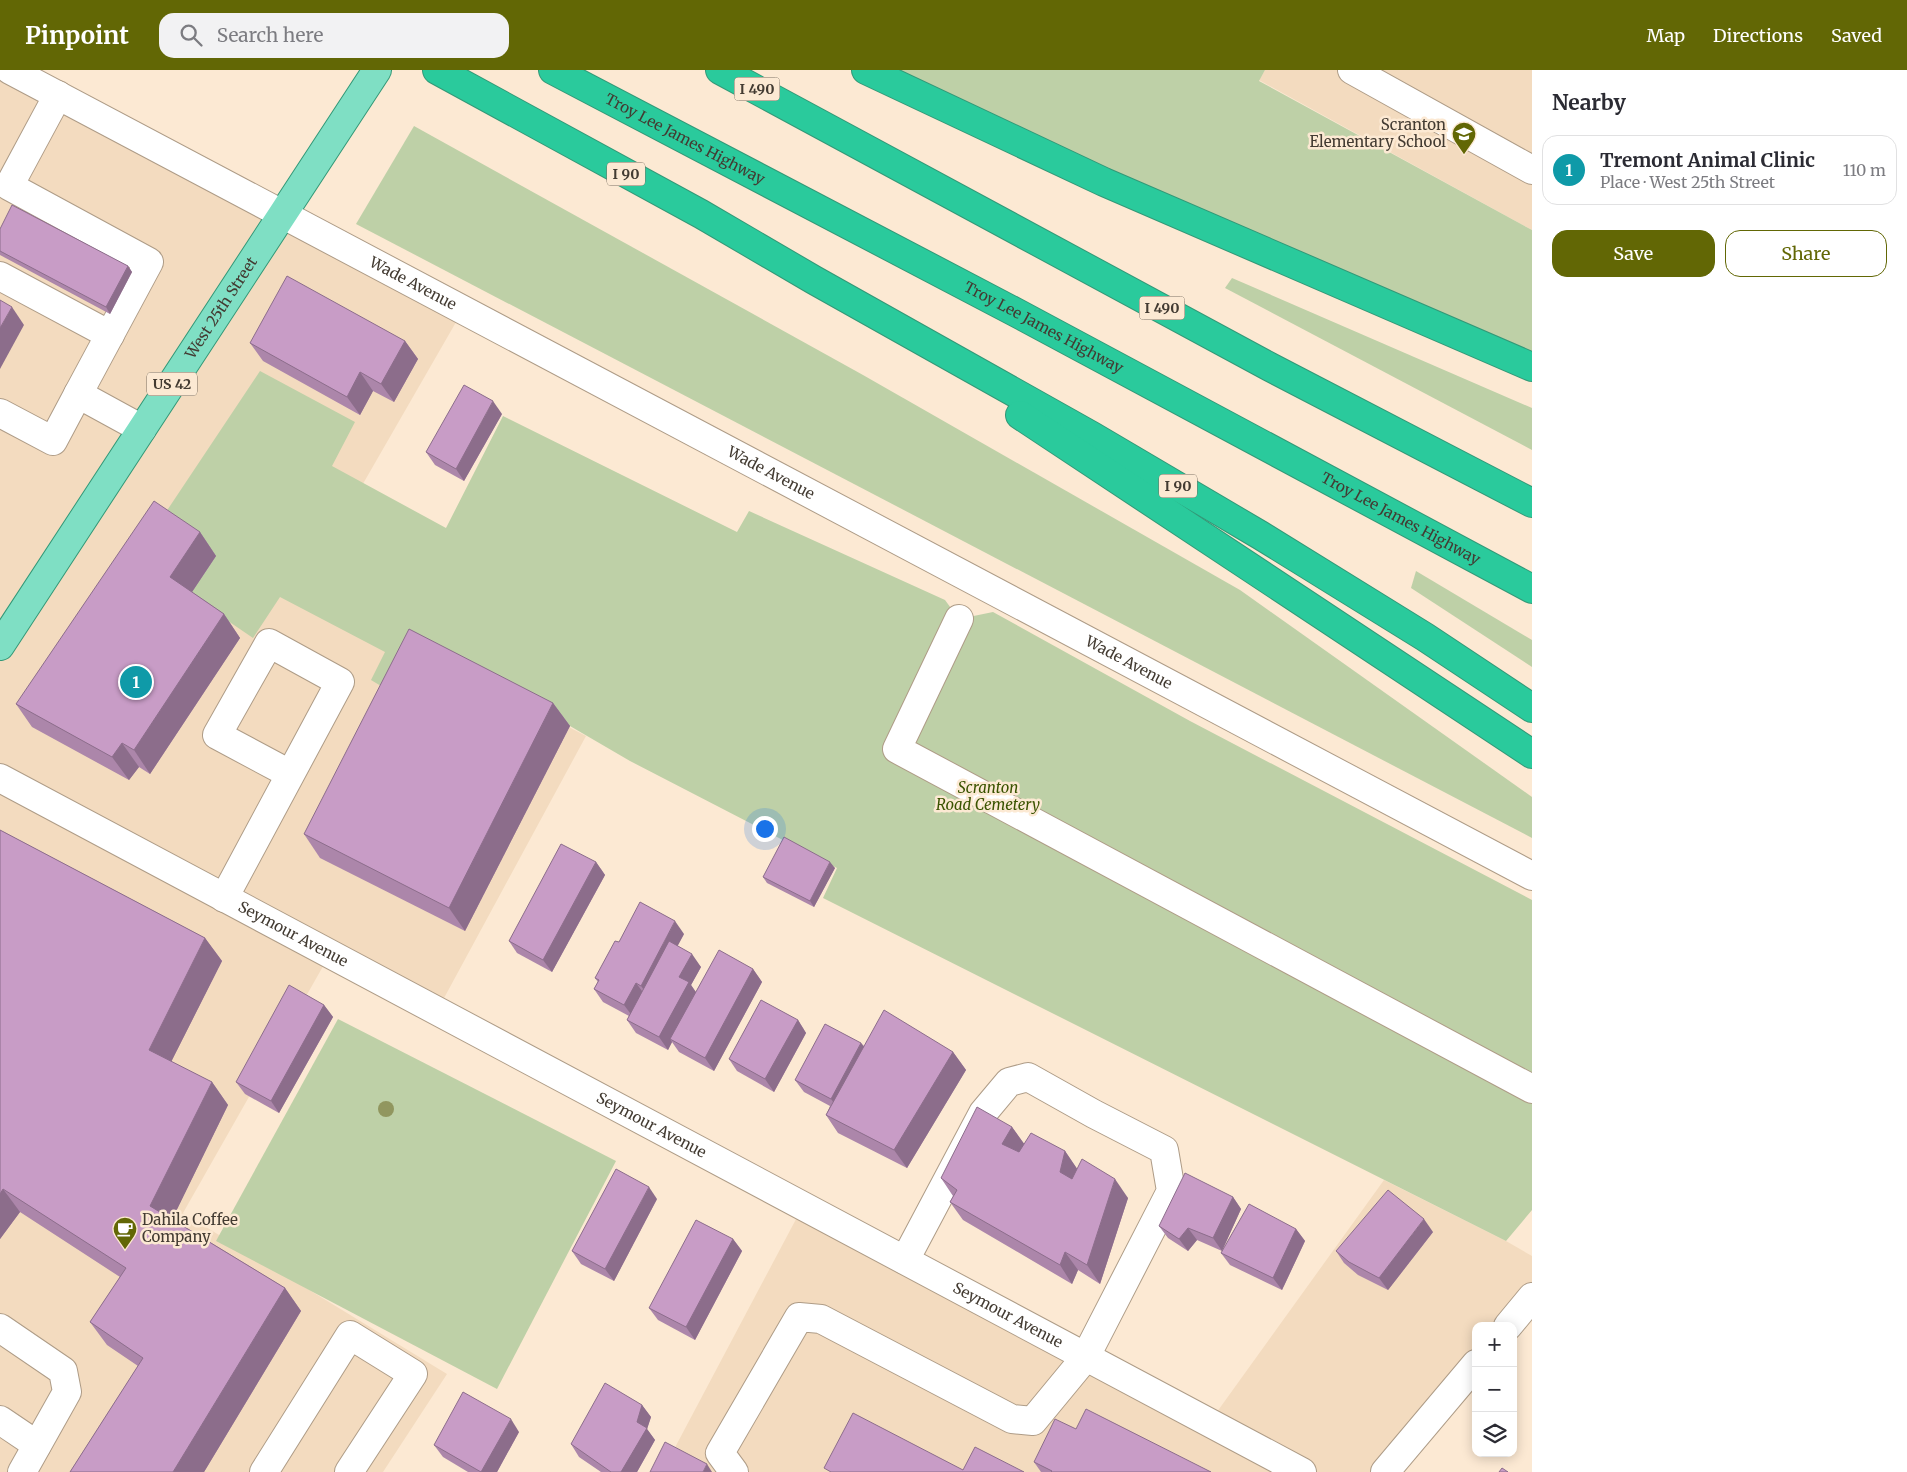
<!DOCTYPE html>
<html lang="en">
<head>
<meta charset="utf-8">
<style>
	:root { --surface:#fff; --page:#f2f2f3; --text:#2b2b33; --muted:#7c7c81; --line:#e1e1e2; --accent:#626705 }
	body { margin:0; font-family:Merriweather,serif; background:var(--page); color:var(--text) }
	.controls { position:absolute; right:15px; bottom:15px; display:grid; overflow:hidden; border-radius:10px; box-shadow:0 2px 12px #0003 }
	.controls button { width:45px; height:45px; display:grid; place-items:center; padding:0; border:0; border-bottom:1px solid var(--line); background:var(--surface); color:var(--text); font:25px sans-serif }
	.you { position:absolute; left:764px; top:758px; width:18px; height:18px; margin:-12px; border:4px solid #fff; border-radius:50%; background:#1a73e8; box-shadow:0 0 0 8px #1a73e833 }
	.badge { display:grid; place-items:center; width:32px; height:32px; border-radius:50%; background:var(--accent); color:#fff; font-size:16px; font-weight:700 }
	.pin { position:absolute; translate:-50% -50%; border:2px solid #fff; box-shadow:0 1px 5px #0006 }
	.list { margin:0; padding:0; list-style:none }
	h2 { display:flex; justify-content:space-between; align-items:center; height:65px; margin:0; padding:0 20px; font-size:21px }
	h2 small { font-size:16px; font-weight:400; color:var(--muted) }
	.list li { display:grid; grid-template-columns:32px 1fr auto; gap:15px; align-items:center; box-sizing:border-box; height:70px; margin:0 10px 10px; padding:0 10px; border:1px solid var(--line); border-radius:15px }
	.list b { display:block; font-size:19px; white-space:nowrap }
	.list p { margin:0; font-size:16px; white-space:nowrap; color:var(--muted) }
	.list em { font-size:16px; font-style:normal; color:var(--muted) }
	.actions { display:flex; gap:10px; padding:15px 20px }
	.actions a { flex:1; padding:11px 0; border:1px solid var(--accent); border-radius:15px; text-align:center; font-size:18px; color:var(--accent) }
	.actions .main { background:var(--accent); color:#fff }
	.icon { flex:none; width:28px; height:28px; fill:none; stroke:currentColor; stroke-width:2; stroke-linecap:round; stroke-linejoin:round }
	.map { position:relative; flex:none; width:1532px; height:1402px; overflow:hidden }
	header { display:flex; align-items:center; gap:30px; box-sizing:border-box; height:70px; padding:0 25px; background:var(--accent); color:#fff }
	header strong { font-size:24px }
	nav { display:flex; gap:28px; margin-inline-start:auto; font-size:18px }
	.search { width:350px; height:45px; background:var(--page); display:flex; align-items:center; gap:12px; box-sizing:border-box; padding:0 18px; border-radius:15px; color:var(--muted); font-size:19px }
	main { display:flex }
	aside { flex:1; background:var(--surface) }
	.map>svg:first-child { display:block }
	.built { fill:#f3dbbf }
	.green { fill:#bed0a7 }
	.lines { fill:none; stroke-linecap:round; stroke-linejoin:round }
	.minor-casing { stroke:#ae9c87; stroke-width:30 }
	.major-casing { stroke:#339877; stroke-width:30 }
	.highway-casing { stroke:#339877; stroke-width:30 }
	.minor { stroke:#fff; stroke-width:28 }
	.major { stroke:#7fdfc4; stroke-width:28 }
	.highway { stroke:#2aca9c; stroke-width:28 }
	.tree { fill:#91965f }
	.wall { fill:#ac86aa }
	.shaded-wall { fill:#8c6d8b }
	.building { fill:#c89cc6; stroke:#8c6d8b }
	.labels { text-anchor:middle; stroke-width:5; stroke-linejoin:round; paint-order:stroke }
	.shield { fill:#fce9d3; stroke:#7a6f62; stroke-width:1 }
	.shield-label { font-size:14px; font-weight:bold; fill:#433b32 }
	.poi-label { font-size:15px; fill:#433b32; stroke:#fce9d3; text-anchor:end }
	.street-label { font-size:15px; fill:#433b32; stroke:#fce9d3 }
	.park-label { font-size:15px; font-style:italic; fill:#3a5300; stroke:#fce9d3 }
</style>
</head>
<body>
<header>
<strong>Pinpoint</strong>
<div class="search"><svg class="icon" aria-label="search" viewBox="0 0 24 24"><circle cx="10" cy="10" r="6"/><path d="M15 15l6 6"/></svg>Search here</div>
<nav><a>Map</a><a>Directions</a><a>Saved</a></nav>
</header>
<main>
<div class="map">
<svg width="1532" height="1402" viewBox="0 0 1532 1402">
	<rect width="100%" height="100%" fill="#fce9d3"/>
	<!-- built -->
	<g class="built">
		<path d="M0 0 463 240 303 518 586 666 437 941 330 884 183 1143 447 1304 383 1402H0Z"/>
		<path d="M1265 0H1532V160L1259 10Z"/>
		<path d="M1384 1110 1506 1171 1532 1186V1227L1508 1256H1476V1294L1385 1402H662L803 1136 1209 1353Z"/>
	</g>
	<!-- green -->
	<g class="green">
		<path d="M866 0H1265L1259 11 1532 160V297Z"/>
		<path d="M414 56 863 305 1240 520 1532 727V768L356 154Z"/>
		<path d="M1232 208 1532 338V380L1225 218Z"/>
		<path d="M260 301 355 352 332 396 446 458 503 346 737 462 749 441 945 530 959 549 993 542 1190 651 1532 830V1140L1506 1171 823 828 837 798 630 691 570 656 401 628 371 610 385 582 280 527 253 568 190 525 162 448Z"/>
		<path d="M1416 501 1532 570V597L1411 518Z"/>
		<path d="M338 949 616 1091 497 1319 216 1171Z"/>
	</g>
	<g class="lines">
		<defs>
			<g id="minor">
				<path id="s1" d="M10 0 1532 806"/>
				<path d="M1352 0 1532 100"/>
				<path d="M58 25 9 116 149 192 78 324 142 359"/>
				<path d="M0 206 110 265"/>
				<path d="M0 343 53 371 78 324"/>
				<path d="M959 549 897 679 1532 1019"/>
				<path id="s2" d="M0 708 1302 1402"/>
				<path d="M224 828 340 612 269 573 217 665 290 704"/>
				<path d="M1508 1256 1532 1227"/>
				<path d="M0 1258 63 1301 67 1322 22 1402"/>
				<path d="M0 1350 37 1375"/>
				<path d="M264 1402 350 1265 413 1304 349 1402"/>
				<path d="M734 1402 720 1383 799 1247 821 1249 1012 1349 1033 1351 1085 1288 1171 1121 1164 1080 1094 1044 1028 1007 1009 1012 983 1043 905 1190"/>
				<path d="M1385 1402 1476 1294"/>
			</g>
			<g id="major">
				<path id="s3" d="M0 576 377 0"/>
			</g>
			<g id="highway">
				<path d="M437 0 701 144 814 210 1092 366 1260 465 1425 567 1532 638"/>
				<path id="s4" d="M553 0 1015 242 1532 519"/>
				<path d="M720 0 1270 297 1532 433"/>
				<path d="M866 0 1104 112 1532 297"/>
				<path d="M1020 345 1532 684"/>
			</g>
		</defs>
		<!-- minor casing -->
		<use href="#minor" class="minor-casing"/>
		<!-- major casing -->
		<use href="#major" class="major-casing"/>
		<!-- highway casing -->
		<use href="#highway" class="highway-casing"/>
		<!-- minor -->
		<use href="#minor" class="minor"/>
		<!-- major -->
		<use href="#major" class="major"/>
		<!-- highway -->
		<use href="#highway" class="highway"/>
	</g>
	<!-- trees -->
	<circle class="tree" cx="386" cy="1039" r="8"/>
	<!-- wall -->
	<g class="wall">
		<path d="M0 159 128 196 132 202 110 244 0 185Z"/>
		<path d="M405 271 418 289 394 332 373 321 360 345 263 291 250 273Z"/>
		<path d="M502 344 464 411 435 395 426 382Z"/>
		<path d="M200 462 216 486 192 522 224 544 240 568 150 704 139 697 129 710 32 657 16 634Z"/>
		<path d="M553 633 570 656 465 861 320 788 304 764Z"/>
		<path d="M0 760 205 868 222 891 171 992 212 1012 228 1035 172 1149 285 1218 301 1241 204 1402H70L138 1296 107 1275 90 1252 120 1207 20 1142 0 1169Z"/>
		<path d="M596 792 605 805 552 902 517 883 509 871Z"/>
		<path d="M835 798 814 837 767 813 763 807Z"/>
		<path d="M684 864 677 876 701 897 691 915 696 922 753 899 762 912 714 1001 679 982 672 972 668 980 636 963 627 950 629 946 603 932 594 919 598 912 595 908Z"/>
		<path d="M324 935 333 947 279 1043 245 1024 236 1012Z"/>
		<path d="M798 950 806 963 774 1022 737 1001 729 989Z"/>
		<path d="M861 973 864 976 953 982 966 1000 907 1098 838 1063 826 1045 830 1036 804 1022 795 1010Z"/>
		<path d="M1012 1057 1024 1074 1065 1081 1077 1099 1128 1128 1100 1214 1078 1200 1072 1214 963 1150 950 1132 953 1126 941 1108Z"/>
		<path d="M1233 1127 1241 1139 1222 1181 1197 1170 1188 1181 1168 1168 1159 1156Z"/>
		<path d="M657 1129 614 1211 581 1194 572 1181Z"/>
		<path d="M1296 1159 1305 1171 1282 1220 1230 1195 1221 1183Z"/>
		<path d="M1433 1162 1388 1220 1358 1205 1344 1193 1336 1181Z"/>
		<path d="M733 1169 742 1181 695 1270 658 1250 649 1238Z"/>
		<path d="M642 1335 651 1347 647 1359 655 1370 637 1402H601L579 1387 571 1374Z"/>
		<path d="M1076 1359 1211 1402H1041L1034 1392Z"/>
		<path d="M519 1362 497 1402H468L443 1387 434 1375Z"/>
	</g>
	<!-- shaded-wall -->
	<g class="shaded-wall">
		<path d="M128 196 132 202 110 244 106 237Z"/>
		<path d="M12 237 24 255 0 299V258Z"/>
		<path d="M405 271 418 289 394 332 381 314Z"/>
		<path d="M360 302 373 321 360 345 347 327Z"/>
		<path d="M493 331 502 344 464 411 456 399Z"/>
		<path d="M200 462 216 486 186 531 170 507Z"/>
		<path d="M224 544 240 568 150 704 134 680Z"/>
		<path d="M553 633 570 656 465 861 449 838Z"/>
		<path d="M122 673 139 697 129 710 112 687Z"/>
		<path d="M596 792 605 805 552 902 543 890Z"/>
		<path d="M830 792 835 798 814 837 810 831Z"/>
		<path d="M675 851 684 864 650 928 641 916Z"/>
		<path d="M205 868 222 891 165 1004 149 980Z"/>
		<path d="M692 884 701 897 691 915 697 924 670 969 672 972 668 980 659 967 679 907Z"/>
		<path d="M753 899 762 912 714 1001 705 988Z"/>
		<path d="M636 913 645 925 633 947 624 935Z"/>
		<path d="M324 935 333 947 279 1043 271 1031Z"/>
		<path d="M798 950 806 963 774 1022 765 1009Z"/>
		<path d="M861 973 870 985 840 1041 831 1029Z"/>
		<path d="M953 982 966 1000 907 1098 894 1080Z"/>
		<path d="M212 1012 228 1035 167 1160 150 1136Z"/>
		<path d="M1012 1057 1025 1075 1015 1093 1002 1074Z"/>
		<path d="M1065 1081 1078 1100 1073 1120 1060 1102Z"/>
		<path d="M1115 1109 1128 1128 1100 1214 1087 1195Z"/>
		<path d="M649 1117 657 1129 614 1211 605 1199Z"/>
		<path d="M3 1119 20 1142 0 1169V1124Z"/>
		<path d="M1233 1127 1241 1139 1222 1181 1213 1168Z"/>
		<path d="M1424 1149 1433 1162 1388 1220 1379 1208Z"/>
		<path d="M1188 1158 1197 1170 1188 1181 1179 1169Z"/>
		<path d="M1296 1159 1305 1171 1282 1220 1273 1208Z"/>
		<path d="M733 1169 742 1181 695 1270 686 1257Z"/>
		<path d="M1065 1182 1078 1200 1072 1214 1060 1195Z"/>
		<path d="M285 1218 301 1241 204 1402H173Z"/>
		<path d="M642 1335 651 1347 647 1359 655 1370 637 1402H621Z"/>
		<path d="M511 1349 519 1362 497 1402H481Z"/>
		<path d="M707 1394 712 1402H703Z"/>
	</g>
	<!-- building -->
	<g class="building">
		<path d="M12 135 128 196 106 237 0 181V159Z"/>
		<path d="M287 206 405 271 381 314 360 302 347 327 250 273Z"/>
		<path d="M0 230 12 237 0 258Z"/>
		<path d="M464 315 493 331 456 399 426 382Z"/>
		<path d="M154 431 200 462 170 507 224 544 134 680 122 673 112 687 16 634Z"/>
		<path d="M409 559 553 633 449 838 304 764Z"/>
		<path d="M0 760 205 868 149 980 212 1012 150 1136 285 1218 173 1402H70L143 1288 90 1252 126 1198 3 1119 0 1124Z"/>
		<path d="M784 767 830 792 810 831 763 807Z"/>
		<path d="M561 774 596 792 543 890 509 871Z"/>
		<path d="M640 832 675 851 641 916 636 913 624 935 594 919 599 910 595 908 615 871 619 872Z"/>
		<path d="M669 871 692 884 679 907 689 912 659 967 627 950Z"/>
		<path d="M719 880 753 899 705 988 670 969Z"/>
		<path d="M289 915 324 935 271 1031 236 1012Z"/>
		<path d="M761 930 798 950 765 1009 729 989Z"/>
		<path d="M884 940 953 982 894 1080 826 1045Z"/>
		<path d="M825 954 861 973 831 1029 795 1010Z"/>
		<path d="M977 1037 1012 1057 1002 1074 1019 1082 1031 1063 1065 1081 1060 1102 1072 1109 1082 1089 1115 1109 1087 1195 1065 1182 1060 1195 950 1132 957 1120 941 1108Z"/>
		<path d="M616 1099 649 1117 605 1199 572 1181Z"/>
		<path d="M1185 1103 1233 1127 1213 1168 1188 1158 1179 1169 1159 1156Z"/>
		<path d="M1388 1120 1424 1149 1379 1208 1349 1192 1336 1181Z"/>
		<path d="M1249 1134 1296 1159 1273 1208 1221 1183Z"/>
		<path d="M696 1150 733 1169 686 1257 649 1238Z"/>
		<path d="M605 1313 642 1335 637 1352 647 1358 621 1402H611L571 1374Z"/>
		<path d="M463 1322 511 1349 481 1402 434 1375Z"/>
		<path d="M1086 1339 1211 1402H1051L1052 1401 1034 1392 1055 1349 1076 1359Z"/>
		<path d="M853 1343 963 1400 975 1377 1024 1402H831L824 1398Z"/>
		<path d="M665 1372 707 1394 703 1402H650Z"/>
		<path d="M1502 1398 1508 1402H1499Z"/>
	</g>
	<!-- icons -->
	<defs>
		<symbol id="school-pin" viewBox="-11 -11 22 30"><path d="M0 17L-7.5 6A9.5 9.5 0 1 1 7.5 6Z" fill="#626705" stroke="#fce9d3"/><path d="M0-5L7-2L0 1L-7-2ZM-4 1L0 2.5L4 1V4Q0 6-4 4Z" fill="#fff"/></symbol>
		<symbol id="cafe-pin" viewBox="-11 -11 22 30"><path d="M0 17L-7.5 6A9.5 9.5 0 1 1 7.5 6Z" fill="#626705" stroke="#fce9d3"/><path d="M-5.5-4.5H6V0H3Q3 3.5 0 3.5H-2.5Q-5.5 3.5-5.5 0ZM3-3.2v2h1.7v-2ZM-6 4.5H4V6H-6Z" fill="#fff"/></symbol>
	</defs>
	<g fill-rule="evenodd">
		<use href="#school-pin" x="1450" y="50" width="28" height="38"/>
		<use href="#cafe-pin" x="111" y="1145" width="28" height="38"/>
	</g>
	<g class="labels">
		<!-- shield labels -->
		<g class="shield">
			<rect x="734.5" y="7.5" width="45" height="23" rx="4"/>
			<rect x="607" y="92.5" width="38" height="23" rx="4"/>
			<rect x="1139.5" y="226.5" width="45" height="23" rx="4"/>
			<rect x="147" y="302.5" width="50" height="23" rx="4"/>
			<rect x="1159" y="404.5" width="38" height="23" rx="4"/>
		</g>
		<g class="shield-label">
			<text x="757" y="24">I 490</text>
			<text x="626" y="109">I 90</text>
			<text x="1162" y="243">I 490</text>
			<text x="172" y="319">US 42</text>
			<text x="1178" y="421">I 90</text>
		</g>
		<!-- poi labels -->
		<g class="poi-label">
			<text x="1446" y="60">Scranton<tspan x="1446" dy="17">Elementary School</tspan></text>
			<text x="142" y="1155" text-anchor="start">Dahila Coffee<tspan x="142" dy="17">Company</tspan></text>
		</g>
		<!-- street labels -->
		<g class="street-label">
			<text dy="5" stroke="none"><textPath href="#s4" startOffset="149">Troy Lee James Highway</textPath></text>
			<text dy="5" stroke="none"><textPath href="#s1" startOffset="456">Wade Avenue</textPath></text>
			<text dy="5" stroke="none"><textPath href="#s3" startOffset="404">West 25th Street</textPath></text>
			<text dy="5" stroke="none"><textPath href="#s4" startOffset="554">Troy Lee James Highway</textPath></text>
			<text dy="5" stroke="none"><textPath href="#s1" startOffset="861">Wade Avenue</textPath></text>
			<text dy="5" stroke="none"><textPath href="#s4" startOffset="959">Troy Lee James Highway</textPath></text>
			<text dy="5" stroke="none"><textPath href="#s1" startOffset="1266">Wade Avenue</textPath></text>
			<text dy="5" stroke="none"><textPath href="#s2" startOffset="332">Seymour Avenue</textPath></text>
			<text dy="5" stroke="none"><textPath href="#s2" startOffset="738">Seymour Avenue</textPath></text>
			<text dy="5" stroke="none"><textPath href="#s2" startOffset="1142">Seymour Avenue</textPath></text>
		</g>
		<!-- park labels -->
		<g class="park-label">
			<text x="988" y="723">Scranton<tspan x="988" dy="17">Road Cemetery</tspan></text>
		</g>
	</g>
</svg>
<div class="controls">
<button>+</button>
<button>−</button>
<button><svg class="icon" aria-label="layers" viewBox="0 0 24 24"><path d="M12 4l9 5-9 5-9-5zM3 14l9 5 9-5"/></svg></button>
</div>
<div class="you"></div>
<div class="pin badge" style="left:136px;top:612px;background:#0f9aa8">1</div>
</div>
<aside>
<h2>Nearby<small></small></h2>
<ul class="list">
<li><span class="badge" style="background:#0f9aa8">1</span><div><b>Tremont Animal Clinic</b><p>Place · West 25th Street</p></div><em>110 m</em></li>
</ul>
<div class="actions"><a class="main">Save</a><a>Share</a></div>
</aside>
</main>
</body>
</html>
